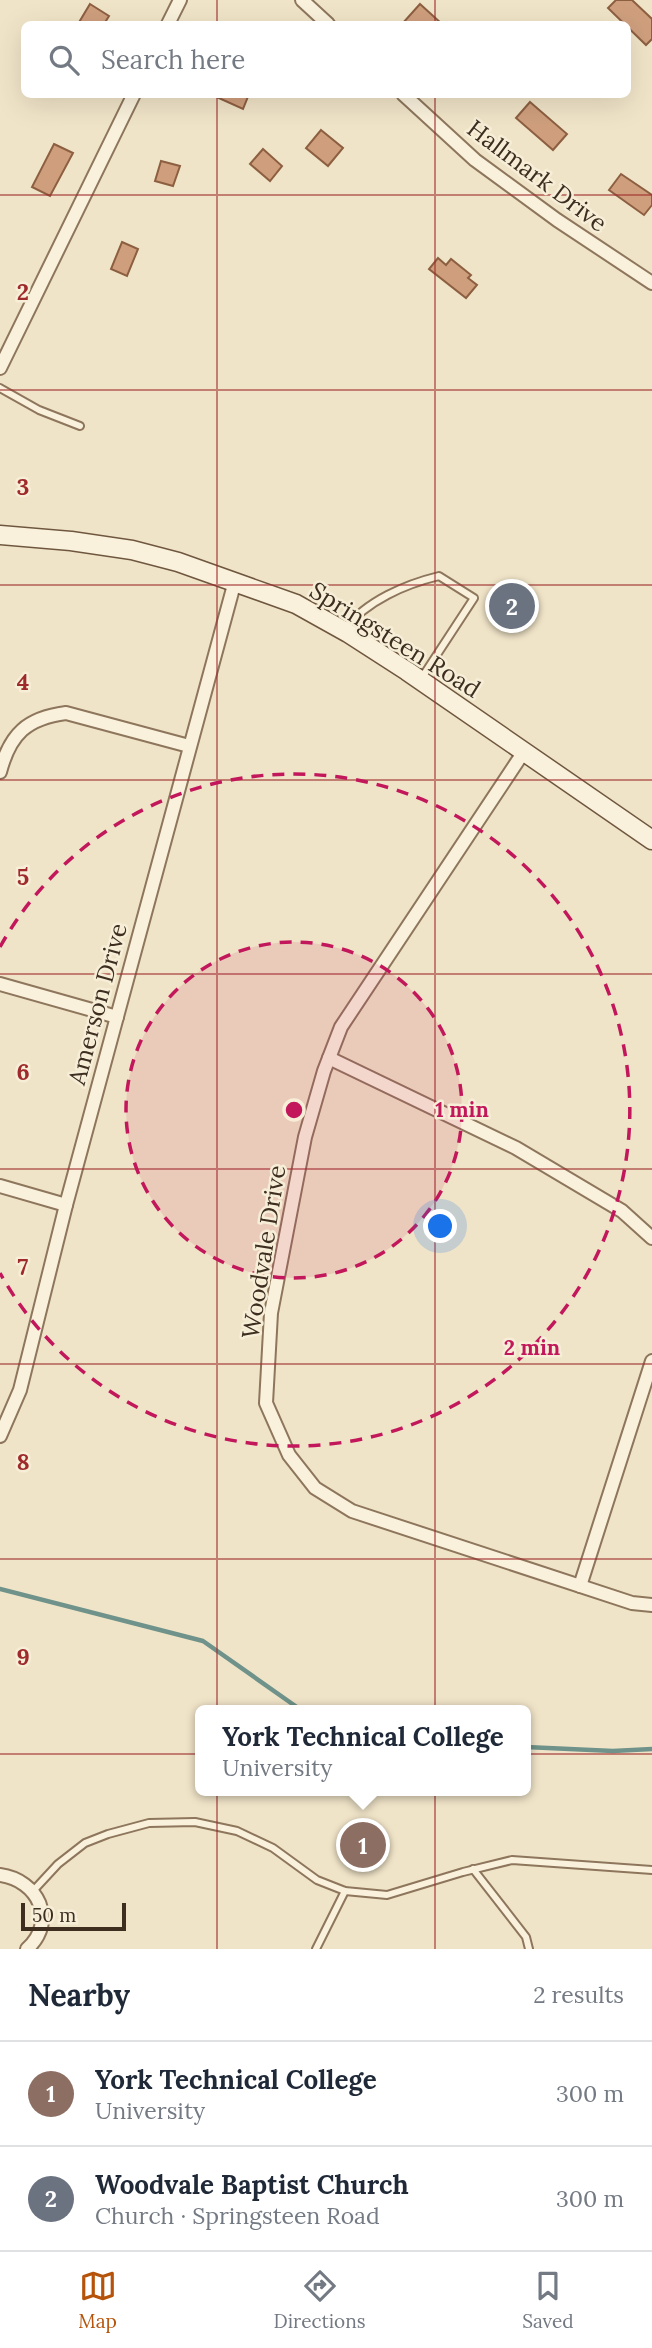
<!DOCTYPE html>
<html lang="en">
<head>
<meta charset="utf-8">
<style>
	:root { --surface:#fff; --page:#f2f2f3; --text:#1f2937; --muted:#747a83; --line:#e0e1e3; --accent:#b45309 }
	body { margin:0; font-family:Lora,serif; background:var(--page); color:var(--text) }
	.scale { position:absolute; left:21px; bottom:18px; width:105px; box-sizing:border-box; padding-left:7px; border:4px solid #3d2e20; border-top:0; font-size:19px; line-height:24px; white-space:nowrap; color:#3d2e20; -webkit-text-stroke:5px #f7eed8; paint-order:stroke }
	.you { position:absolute; left:441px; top:1227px; width:24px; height:24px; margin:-18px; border:5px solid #fff; border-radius:50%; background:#1a73e8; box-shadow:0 0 0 10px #1a73e833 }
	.badge { display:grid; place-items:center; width:46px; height:46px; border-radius:50%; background:var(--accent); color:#fff; font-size:23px; font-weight:700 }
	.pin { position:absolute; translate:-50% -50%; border:4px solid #fff; box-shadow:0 2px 7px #0006 }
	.popup { position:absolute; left:195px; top:1705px; width:336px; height:91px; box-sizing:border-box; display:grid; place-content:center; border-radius:10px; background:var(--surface); filter:drop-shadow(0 2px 5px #0005); font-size:23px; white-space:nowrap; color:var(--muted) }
	.popup b { font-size:26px; color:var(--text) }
	.popup::after { content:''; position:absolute; left:50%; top:100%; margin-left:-14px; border:14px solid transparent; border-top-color:var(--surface) }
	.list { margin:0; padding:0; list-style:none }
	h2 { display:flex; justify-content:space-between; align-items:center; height:91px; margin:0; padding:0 28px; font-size:30px }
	h2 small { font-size:23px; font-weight:400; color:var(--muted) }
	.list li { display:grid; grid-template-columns:46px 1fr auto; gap:21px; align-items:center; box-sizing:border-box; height:105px; padding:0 28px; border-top:2px solid var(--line) }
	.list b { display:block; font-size:26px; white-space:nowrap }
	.list p { margin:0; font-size:23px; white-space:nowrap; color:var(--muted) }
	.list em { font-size:23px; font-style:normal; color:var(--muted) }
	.icon { flex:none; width:38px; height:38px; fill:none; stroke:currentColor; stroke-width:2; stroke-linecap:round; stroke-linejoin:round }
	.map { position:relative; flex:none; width:652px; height:1949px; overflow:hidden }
	.search { position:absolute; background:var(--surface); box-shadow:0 7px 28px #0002; left:21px; right:21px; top:21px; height:77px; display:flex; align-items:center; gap:18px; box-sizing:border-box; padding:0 24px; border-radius:10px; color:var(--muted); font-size:26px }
	.sheet { height:301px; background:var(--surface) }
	nav { display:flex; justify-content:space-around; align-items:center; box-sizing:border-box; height:98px; border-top:2px solid var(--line); background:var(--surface); font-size:19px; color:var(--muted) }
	nav a { display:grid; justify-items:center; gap:4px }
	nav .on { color:var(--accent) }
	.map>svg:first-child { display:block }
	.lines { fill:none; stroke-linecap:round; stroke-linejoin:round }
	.stream { stroke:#6f938a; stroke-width:4.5 }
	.building { fill:#cf9f7d; stroke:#8d5f41; stroke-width:2 }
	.lane-casing { stroke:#8d765c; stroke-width:10 }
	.street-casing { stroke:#8d765c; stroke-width:16 }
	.secondary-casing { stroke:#6f573f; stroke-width:21 }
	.lane { stroke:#faf1dc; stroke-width:6 }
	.street { stroke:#faf1dc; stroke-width:12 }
	.secondary { stroke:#faf1dc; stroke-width:18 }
	.grid { fill:none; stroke:#9e2a2b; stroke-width:2; stroke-opacity:0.55 }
	.ring { fill:none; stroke:#c2185b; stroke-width:3.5; stroke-dasharray:12 9 }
	.labels { text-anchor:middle; stroke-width:5; stroke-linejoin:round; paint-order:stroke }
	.street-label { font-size:24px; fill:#3d2e20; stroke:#f7eed8 }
	.grid-label { font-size:23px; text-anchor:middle; font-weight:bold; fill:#9e2a2b; stroke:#f7eed8; stroke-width:5; stroke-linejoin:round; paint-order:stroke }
	.centre { fill:#c2185b; stroke:#f7eed8; stroke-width:3.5 }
	.ring-label { font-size:21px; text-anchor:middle; font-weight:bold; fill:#c2185b; stroke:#f7eed8; stroke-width:5; stroke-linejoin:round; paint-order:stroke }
</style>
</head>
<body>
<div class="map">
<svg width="652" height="1949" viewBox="0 0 652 1949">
	<rect width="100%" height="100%" fill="#f0e4c8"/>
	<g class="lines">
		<!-- stream -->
		<g class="stream">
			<path d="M0 1589 203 1641 301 1710"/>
			<path d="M526 1747 613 1751 652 1749"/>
		</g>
	</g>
	<!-- building -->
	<g class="building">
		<path d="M616 0H632L652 19V39L646 45 608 8Z"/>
		<path d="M90 4 109 16 104 24H78Z"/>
		<path d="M420 4 442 24H402Z"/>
		<path d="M210 94H249L243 109Z"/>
		<path d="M530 102 567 134 553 150 516 118Z"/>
		<path d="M321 130 343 148 328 166 306 148Z"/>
		<path d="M54 144 73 153 50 196 32 187Z"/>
		<path d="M263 149 282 166 270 181 250 164Z"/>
		<path d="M161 161 180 166 173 186 155 181Z"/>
		<path d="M621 174 652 195V205L644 215 609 190Z"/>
		<path d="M122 242 138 249 127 276 111 269Z"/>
		<path d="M438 258 446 265 451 259 471 275 468 278 477 285 466 298 429 269Z"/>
	</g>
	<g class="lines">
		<defs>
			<g id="lane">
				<path d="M0 388 39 410 80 426"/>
				<path d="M345 629C366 601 406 584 439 576L474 598 421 679"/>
				<path d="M473 1869 526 1937 529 1949"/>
				<path d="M33 1891 58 1864 85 1843 108 1834 149 1823 195 1822 237 1831 273 1848 317 1880 345 1891 387 1895 463 1872 512 1860 652 1870"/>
				<path d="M316 1949 345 1891"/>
			</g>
			<g id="street">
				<path d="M302 0 328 24"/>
				<path d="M168 24 180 0"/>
				<path d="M403 94 475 160 557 220 652 283"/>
				<path d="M0 368 134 94"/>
				<path d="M523 753 341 1027 324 1071 305 1137 271 1313 266 1403 289 1455 315 1488 352 1511 632 1603 652 1605"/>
				<path d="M0 772C10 734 27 718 66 713L189 746"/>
				<path d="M0 984 117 1017"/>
				<path d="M329 1058 516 1148 622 1211 652 1238"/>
				<path d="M0 1186 66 1205"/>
				<path d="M0 1436 20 1390 66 1205 235 581"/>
				<path d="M580 1586 652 1361"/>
				<path d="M0 1875C38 1880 58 1921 27 1949"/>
			</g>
			<path id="secondary" d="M0 535 71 541 132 550 178 562 296 604 348 633 407 671 652 840"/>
		</defs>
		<!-- lane casing -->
		<use href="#lane" class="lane-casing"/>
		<!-- street casing -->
		<use href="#street" class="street-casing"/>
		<!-- secondary casing -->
		<use href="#secondary" class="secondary-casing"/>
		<!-- lane -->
		<use href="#lane" class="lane"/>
		<!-- street -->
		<use href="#street" class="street"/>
		<!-- secondary -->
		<use href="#secondary" class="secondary"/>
	</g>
	<!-- grid -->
	<path class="grid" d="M217 0V24M435 0V24M217 94V1949M435 94V1949M0 195H652M0 390H652M0 585H652M0 780H652M0 974H652M0 1169H652M0 1364H652M0 1559H652M0 1754H652"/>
	<!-- distance rings -->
	<circle cx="294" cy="1110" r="168" fill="#c2185b" fill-opacity=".12"/>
	<g class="ring">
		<circle cx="294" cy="1110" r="168"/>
		<path d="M0 947A336 336 0 1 1 0 1273"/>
	</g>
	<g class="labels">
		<!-- street labels -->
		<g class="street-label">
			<text transform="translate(537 176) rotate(37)" y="8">Hallmark Drive</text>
			<text transform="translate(395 640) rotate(32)" y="8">Springsteen Road</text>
			<text transform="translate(98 1004) rotate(-75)" y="8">Amerson Drive</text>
			<text transform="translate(264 1252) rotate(-81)" y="8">Woodvale Drive</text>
		</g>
	</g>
	<g class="grid-label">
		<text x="23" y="300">2</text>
		<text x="23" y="495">3</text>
		<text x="23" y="690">4</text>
		<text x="23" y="885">5</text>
		<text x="23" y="1080">6</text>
		<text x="23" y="1275">7</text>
		<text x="23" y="1470">8</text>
		<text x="23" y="1665">9</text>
	</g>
	<circle cx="294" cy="1110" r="10" class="centre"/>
	<g class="ring-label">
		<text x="462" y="1117">1 min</text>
		<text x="532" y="1355">2 min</text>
	</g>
</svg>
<div class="scale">50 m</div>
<div class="you"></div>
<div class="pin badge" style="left:363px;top:1845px;background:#8d6e63">1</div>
<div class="popup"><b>York Technical College</b>University</div>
<div class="pin badge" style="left:512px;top:606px;background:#6b7280">2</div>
<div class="search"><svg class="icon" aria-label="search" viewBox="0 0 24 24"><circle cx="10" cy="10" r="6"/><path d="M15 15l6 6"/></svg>Search here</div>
</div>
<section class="sheet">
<h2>Nearby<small>2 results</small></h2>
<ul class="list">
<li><span class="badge" style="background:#8d6e63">1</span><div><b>York Technical College</b><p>University</p></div><em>300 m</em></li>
<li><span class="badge" style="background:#6b7280">2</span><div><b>Woodvale Baptist Church</b><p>Church · Springsteen Road</p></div><em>300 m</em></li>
</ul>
</section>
<nav>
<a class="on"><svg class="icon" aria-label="map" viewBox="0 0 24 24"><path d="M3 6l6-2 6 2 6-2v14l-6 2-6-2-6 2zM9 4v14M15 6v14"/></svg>Map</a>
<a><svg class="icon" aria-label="directions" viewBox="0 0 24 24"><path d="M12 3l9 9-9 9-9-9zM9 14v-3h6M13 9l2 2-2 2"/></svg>Directions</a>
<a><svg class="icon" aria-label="saved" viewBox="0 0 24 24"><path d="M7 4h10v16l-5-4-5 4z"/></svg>Saved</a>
</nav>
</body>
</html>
